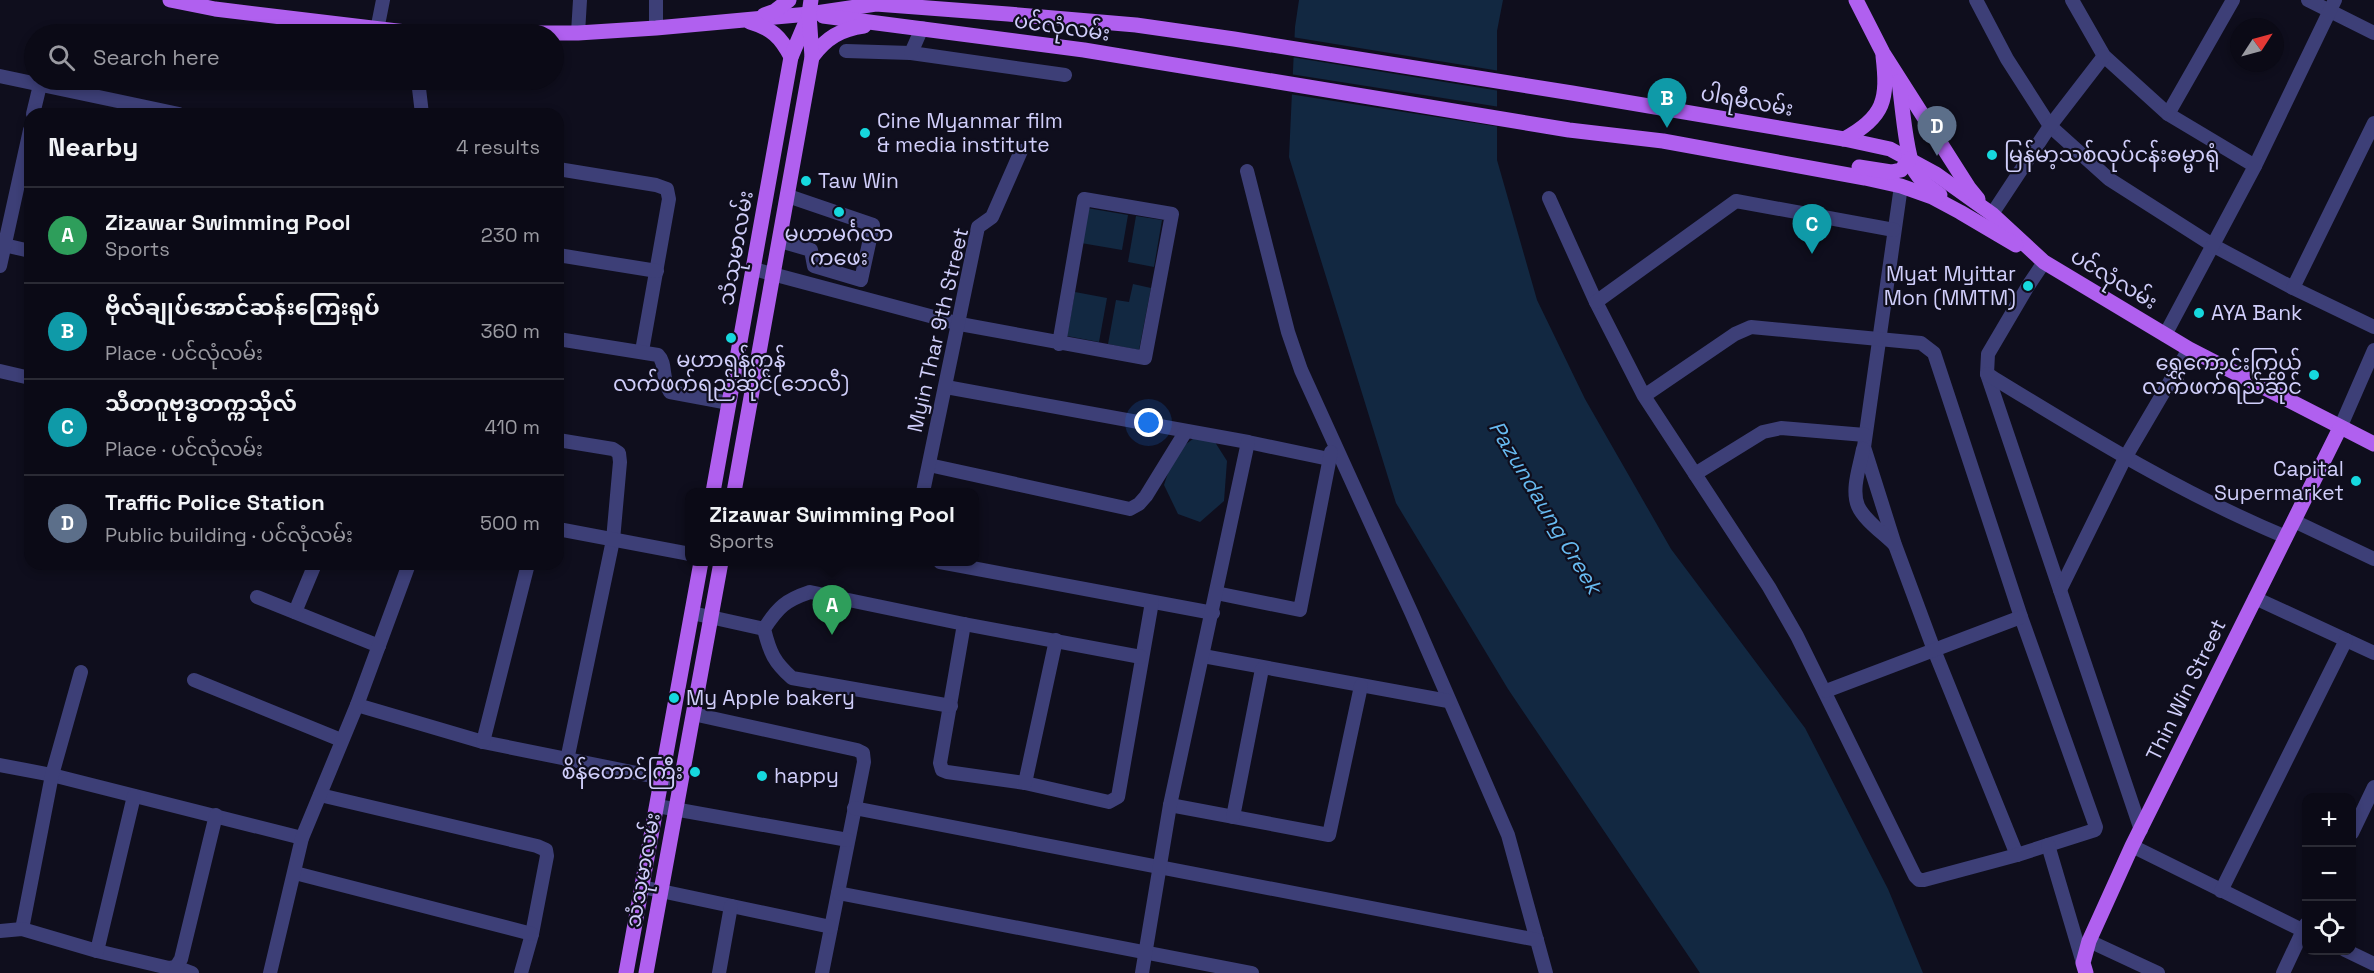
<!DOCTYPE html>
<html lang="en">
<head>
<meta charset="utf-8">
<style>
	:root { --surface:#0b0a16; --page:#191823; --text:#f1f3f6; --muted:#9a9aa1; --line:#2b2b35; --accent:#db2777 }
	body { margin:0; font-family:"Space Grotesk","Noto Sans Myanmar",sans-serif; background:var(--page); color:var(--text) }
	.controls { position:absolute; right:18px; bottom:18px; display:grid; overflow:hidden; border-radius:12px; box-shadow:0 3px 9px #0003 }
	.controls button { width:54px; height:54px; display:grid; place-items:center; padding:0; border:0; border-bottom:2px solid var(--line); background:var(--surface); color:var(--text); font:30px sans-serif }
	.compass { position:absolute; left:2230px; top:18px; width:54px; height:54px; border-radius:50%; background:var(--surface); box-shadow:0 3px 9px #0003; rotate:54deg }
	.you { position:absolute; left:1149px; top:423px; width:21px; height:21px; margin:-15px; border:4px solid #fff; border-radius:50%; background:#1a73e8; box-shadow:0 0 0 9px #1a73e833 }
	.badge { display:grid; place-items:center; width:39px; height:39px; border-radius:50%; background:var(--accent); color:#fff; font-size:20px; font-weight:700 }
	.pin { position:absolute; translate:-50% -50px; filter:drop-shadow(0 2px 3px #0008) }
	.pin::after { content:''; position:absolute; top:32px; width:21px; height:18px; background:inherit; clip-path:polygon(0 0,100% 0,50% 100%) }
	.popup { position:absolute; left:685px; top:488px; width:294px; height:78px; box-sizing:border-box; display:grid; place-content:center; border-radius:12px; background:var(--surface); filter:drop-shadow(0 2px 4px #0005); font-size:20px; white-space:nowrap; color:var(--muted) }
	.popup b { font-size:22px; color:var(--text) }
	.popup::after { content:''; position:absolute; left:50%; top:100%; margin-left:-12px; border:12px solid transparent; border-top-color:var(--surface) }
	.list { margin:0; padding:0; list-style:none }
	h2 { display:flex; justify-content:space-between; align-items:center; height:78px; margin:0; padding:0 24px; font-size:26px }
	h2 small { font-size:20px; font-weight:400; color:var(--muted) }
	.list li { display:grid; grid-template-columns:39px 1fr auto; gap:18px; align-items:center; box-sizing:border-box; height:96px; padding:0 24px; border-top:2px solid var(--line) }
	.list b { display:block; font-size:22px; white-space:nowrap }
	.list p { margin:0; font-size:20px; white-space:nowrap; color:var(--muted) }
	.list em { font-size:20px; font-style:normal; color:var(--muted) }
	.icon { flex:none; width:33px; height:33px; fill:none; stroke:currentColor; stroke-width:2; stroke-linecap:round; stroke-linejoin:round }
	.map { position:relative; flex:none; width:2374px; height:973px; overflow:hidden }
	.search { position:absolute; background:var(--surface); box-shadow:0 3px 9px #0003; left:24px; top:24px; width:540px; height:66px; display:flex; align-items:center; gap:15px; box-sizing:border-box; padding:0 21px; border-radius:33px; color:var(--muted); font-size:22px }
	.panel { position:absolute; background:var(--surface); box-shadow:0 3px 9px #0003; left:24px; top:108px; width:540px; height:462px; border-radius:18px }
	.map>svg:first-child { display:block }
	.water { fill:#122841 }
	.pier { fill:#0f0e1d }
	.lines { fill:none; stroke-linecap:round; stroke-linejoin:round }
	.minor { stroke:#3d3f77; stroke-width:14 }
	.major { stroke:#b060ef; stroke-width:15 }
	.poi-dot { fill:#16d8de; stroke:#0f0e1d; stroke-width:2 }
	.labels { text-anchor:middle; stroke-width:4.5; stroke-linejoin:round; paint-order:stroke }
	.street-label { font-size:21px; fill:#d0cefa; stroke:#0f0e1d }
	.poi-label { font-size:21px; fill:#d0cefa; stroke:#0f0e1d; text-anchor:start }
	.water-label { font-size:22px; font-style:italic; fill:#67baf0; stroke:#0f0e1d }
</style>
</head>
<body>
<div class="map">
<svg width="2374" height="973" viewBox="0 0 2374 973">
	<rect width="100%" height="100%" fill="#0f0e1d"/>
	<!-- water -->
	<g class="water">
		<path d="M1299 0H1503L1497 31V160L1537 300 1585 399 1671 549 1805 728 1888 889 1923 973H1700L1508 689 1396 503 1289 157 1295 27Z"/>
		<path d="M1087 208 1128 215 1122 250 1081 243Z"/>
		<path d="M1136 216 1162 220 1154 267 1128 262Z"/>
		<path d="M1133 284 1151 288 1139 350 1108 344 1116 300 1129 302Z"/>
		<path d="M1075 292 1107 298 1099 342 1067 336Z"/>
		<path d="M1197 436 1213 439 1227 461 1224 501 1200 522 1178 514 1164 485 1175 452Z"/>
	</g>
	<!-- pier -->
	<g class="pier">
		<path d="M1292 37 1500 71V91L1291 57Z"/>
		<path d="M1290 74 1500 107V127L1289 94Z"/>
	</g>
	<g class="lines">
		<!-- minor -->
		<g class="minor">
			<path d="M1976 0 2007 59 2050 126 2109 179 2214 246 2293 288 2374 327"/>
			<path d="M2072 0 2104 56 2168 114 2255 166"/>
			<path d="M2308 0 2374 33"/>
			<path d="M656 28V0"/>
			<path d="M377 30 383 0"/>
			<path d="M578 33 580 0"/>
			<path d="M846 51 911 53 1065 75"/>
			<path d="M911 53 922 28"/>
			<path d="M0 76 179 114"/>
			<path d="M418 80 422 114"/>
			<path d="M33 114 40 85"/>
			<path d="M2168 114 2233 0"/>
			<path d="M558 169 656 185 667 189 669 199 642 351"/>
			<path d="M1247 171 1288 332 1301 370 1412 614 1508 835 1546 973"/>
			<path d="M1901 186 1864 447 1895 545 1934 650 2017 855"/>
			<path d="M1549 198 1596 302 1644 396 1769 587 1797 636 1915 876 1919 880H1924L2017 855 2095 830 2096 827 2021 617 1934 353 1921 343 1751 327 1735 334 1644 396"/>
			<path d="M1992 214 2050 126 2104 56"/>
			<path d="M780 241 811 250 814 266 861 280 873 225 788 196"/>
			<path d="M0 244 30 251"/>
			<path d="M558 255 657 271"/>
			<path d="M2044 262 2028 286 1988 354 1987 374 2141 830"/>
			<path d="M0 266 30 130"/>
			<path d="M754 269 960 324 1145 358 1172 214 1084 199 1059 344"/>
			<path d="M2293 288 2374 123"/>
			<path d="M1596 302 1736 201 1894 230"/>
			<path d="M2165 335 2255 166 2335 0"/>
			<path d="M558 339 658 355C667 364 661 378 670 392L729 403"/>
			<path d="M0 371 30 378"/>
			<path d="M1987 374C2085 434 2180 493 2286 537"/>
			<path d="M946 387 1248 442 1329 459"/>
			<path d="M2340 428 2374 350"/>
			<path d="M558 440 613 449 619 453 620 462 613 540 567 760"/>
			<path d="M1863 449C1860 466 1851 489 1858 506 1864 520 1883 533 1894 544"/>
			<path d="M929 465 1130 509 1139 504 1146 496 1186 431"/>
			<path d="M1695 474 1763 432 1781 428 1865 435"/>
			<path d="M923 492 978 227 992 217 1021 151"/>
			<path d="M2294 521 2374 559"/>
			<path d="M558 529 690 554"/>
			<path d="M940 562 1213 613"/>
			<path d="M2060 590 2125 458 2189 349"/>
			<path d="M1216 593 1300 610 1331 452"/>
			<path d="M257 597 379 646"/>
			<path d="M2255 598 2374 653"/>
			<path d="M295 612 315 564"/>
			<path d="M692 613 764 629"/>
			<path d="M964 624 940 763 942 770 947 772 1025 783 1109 802 1118 797 1152 602"/>
			<path d="M1203 656 1448 701"/>
			<path d="M194 680 341 740"/>
			<path d="M1826 691 2021 617"/>
			<path d="M357 705 483 742 681 782"/>
			<path d="M951 706 792 678C774 662 770 653 764 629 778 607 786 600 810 592L964 624 1141 657"/>
			<path d="M693 714 857 750 863 753 864 762 822 973"/>
			<path d="M483 742 528 564"/>
			<path d="M0 765 52 775 302 838"/>
			<path d="M1025 783 1056 640"/>
			<path d="M320 795 537 846 546 850 547 856 532 934 521 973"/>
			<path d="M1170 805 1329 835 1361 686"/>
			<path d="M657 806 848 840"/>
			<path d="M854 808 1537 940"/>
			<path d="M1233 817 1262 669"/>
			<path d="M2352 833 2374 787"/>
			<path d="M2048 845 2083 963"/>
			<path d="M2132 846 2306 932"/>
			<path d="M295 873 532 934"/>
			<path d="M642 887 831 927"/>
			<path d="M2221 891 2346 640"/>
			<path d="M838 893 1252 973"/>
			<path d="M22 929 52 775 81 672"/>
			<path d="M0 931 22 929 97 951 169 968 176 967 192 973"/>
			<path d="M2089 941 2158 973"/>
			<path d="M2345 950 2374 964"/>
			<path d="M97 951 134 796"/>
			<path d="M176 967 181 959 216 815"/>
			<path d="M270 973 302 838 357 705 409 564"/>
			<path d="M719 973 731 906"/>
			<path d="M1142 973 1170 805 1248 442"/>
			<path d="M2283 973 2306 924"/>
		</g>
		<!-- major -->
		<g class="major">
			<path d="M170 0 215 9 414 33H578L656 28 809 14 876 4 1008 14 1136 25 1234 39 1572 93 1844 139 1890 149 1936 174 1992 214 2044 262 2189 349 2374 444"/>
			<path d="M1856 0 1883 53 1969 188 1978 199"/>
			<path d="M764 15 775 11 789 0"/>
			<path d="M823 16 1084 50 1569 130 1663 141 1865 178 1901 186 1932 197 1960 212 2016 245"/>
			<path d="M750 22C771 28 781 37 791 57"/>
			<path d="M812 57C826 38 841 29 864 26"/>
			<path d="M1899 82C1902 102 1906 159 1916 173 1922 183 1931 188 1940 195"/>
			<path d="M1844 139C1885 117 1888 99 1883 56"/>
			<path d="M1859 167 1891 172 1901 170 1910 159"/>
			<path d="M713 492 791 57 808 17"/>
			<path d="M734 492 812 57 809 14 811 0"/>
			<path d="M626 973 701 562"/>
			<path d="M646 973 721 562"/>
			<path d="M2086 973 2083 963 2089 941 2132 846 2340 428"/>
		</g>
	</g>
	<!-- markers -->
	<g class="poi-dot">
		<circle cx="865" cy="133" r="6"/>
		<circle cx="1992" cy="155" r="6"/>
		<circle cx="806" cy="181" r="6"/>
		<circle cx="839" cy="212" r="6"/>
		<circle cx="2028" cy="286" r="6"/>
		<circle cx="2199" cy="313" r="6"/>
		<circle cx="731" cy="338" r="6"/>
		<circle cx="2314" cy="375" r="6"/>
		<circle cx="2356" cy="481" r="6"/>
		<circle cx="674" cy="698" r="6"/>
		<circle cx="695" cy="772" r="6"/>
		<circle cx="762" cy="776" r="6"/>
	</g>
	<g class="labels">
		<!-- street labels -->
		<g class="street-label">
			<text transform="translate(1062 27) rotate(8)" y="7">ပင်လုံလမ်း</text>
			<text transform="translate(1747 101) rotate(10)" y="7">ပါရမီလမ်း</text>
			<text transform="translate(736 248) rotate(-80)" y="7">သံသုမာလမ်း</text>
			<text transform="translate(2114 279) rotate(31)" y="7">ပင်လုံလမ်း</text>
			<text transform="translate(938 330) rotate(-77)" y="7">Myin Thar 9th Street</text>
			<text transform="translate(2186 690) rotate(-64)" y="7">Thin Win Street</text>
			<text transform="translate(643 870) rotate(-80)" y="7">သံသုမာလမ်း</text>
		</g>
		<!-- poi labels -->
		<g class="poi-label">
			<text x="877" y="128">Cine Myanmar film<tspan x="877" dy="24">&amp; media institute</tspan></text>
			<text x="2004" y="162">မြန်မာ့သစ်လုပ်ငန်းဓမ္မာရုံ</text>
			<text x="818" y="188">Taw Win</text>
			<text x="839" y="241" text-anchor="middle">မဟာမင်္ဂလာ<tspan x="839" dy="24">ကဖေး</tspan></text>
			<text x="2016" y="281" text-anchor="end">Myat Myittar<tspan x="2016" dy="24">Mon (MMTM)</tspan></text>
			<text x="2211" y="320">AYA Bank</text>
			<text x="731" y="367" text-anchor="middle">မဟာရန်ကုန်<tspan x="731" dy="24">လက်ဖက်ရည်ဆိုင်(ဘေလီ)</tspan></text>
			<text x="2302" y="370" text-anchor="end">ရွှေကောင်းကြွယ်<tspan x="2302" dy="24">လက်ဖက်ရည်ဆိုင်</tspan></text>
			<text x="2344" y="476" text-anchor="end">Capital<tspan x="2344" dy="24">Supermarket</tspan></text>
			<text x="686" y="705">My Apple bakery</text>
			<text x="683" y="779" text-anchor="end">စိန်တောင်ကြီး</text>
			<text x="774" y="783">happy</text>
		</g>
		<!-- water labels -->
		<g class="water-label">
			<text transform="translate(1546 507) rotate(59)" y="8">Pazundaung Creek</text>
		</g>
	</g>
</svg>
<div class="controls">
<button>+</button>
<button>−</button>
<button><svg class="icon" aria-label="locate" viewBox="0 0 24 24"><circle cx="12" cy="12" r="6"/><path d="M12 2v4M12 18v4M2 12h4M18 12h4"/></svg></button>
</div>
<svg class="compass" viewBox="-18 -18 36 36"><path d="M0-13l5 13h-10z" fill="#e53935"/><path d="M0 13l5-13h-10z" fill="#9a9aa1"/></svg>
<div class="you"></div>
<div class="pin badge" style="left:832px;top:635px;background:#2e9e5b">A</div>
<div class="popup"><b>Zizawar Swimming Pool</b>Sports</div>
<div class="pin badge" style="left:1667px;top:128px;background:#0f9aa8">B</div>
<div class="pin badge" style="left:1812px;top:254px;background:#0f9aa8">C</div>
<div class="pin badge" style="left:1937px;top:156px;background:#5c6f8a">D</div>
<div class="search"><svg class="icon" aria-label="search" viewBox="0 0 24 24"><circle cx="10" cy="10" r="6"/><path d="M15 15l6 6"/></svg>Search here</div>
<section class="panel">
<h2>Nearby<small>4 results</small></h2>
<ul class="list">
<li><span class="badge" style="background:#2e9e5b">A</span><div><b>Zizawar Swimming Pool</b><p>Sports</p></div><em>230 m</em></li>
<li><span class="badge" style="background:#0f9aa8">B</span><div><b>ဗိုလ်ချုပ်အောင်ဆန်းကြေးရုပ်</b><p>Place · ပင်လုံလမ်း</p></div><em>360 m</em></li>
<li><span class="badge" style="background:#0f9aa8">C</span><div><b>သီတဂူဗုဒ္ဓတက္ကသိုလ်</b><p>Place · ပင်လုံလမ်း</p></div><em>410 m</em></li>
<li><span class="badge" style="background:#5c6f8a">D</span><div><b>Traffic Police Station</b><p>Public building · ပင်လုံလမ်း</p></div><em>500 m</em></li>
</ul>
</section>
</div>
</body>
</html>
